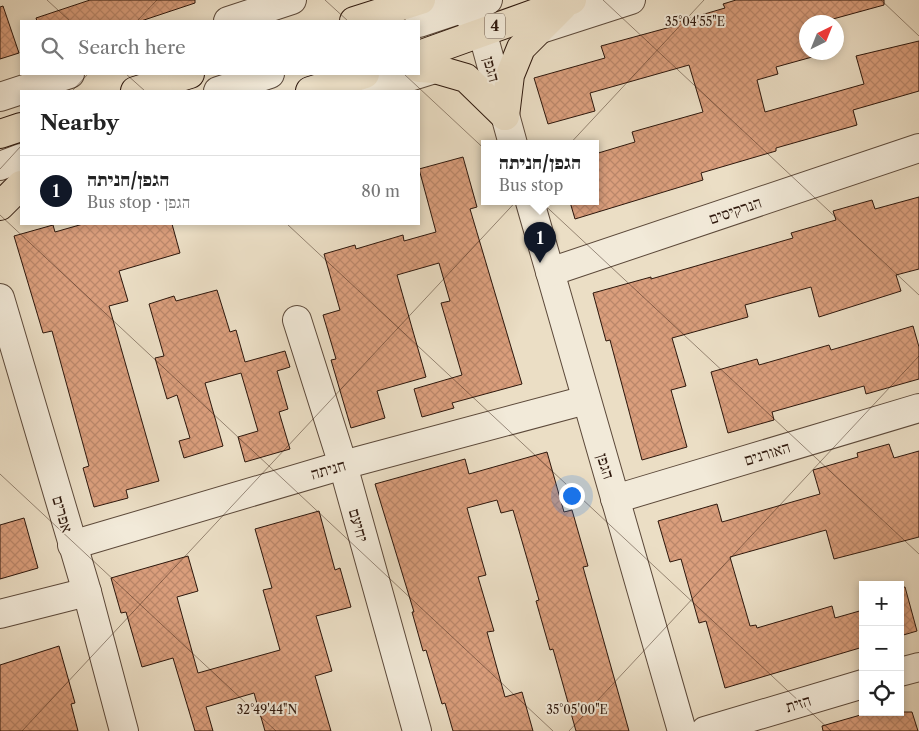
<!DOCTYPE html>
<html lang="en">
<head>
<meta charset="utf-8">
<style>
	:root { --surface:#fff; --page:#f2f2f2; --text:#222; --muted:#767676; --line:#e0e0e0; --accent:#111827 }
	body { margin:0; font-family:"Libre Caslon Text","Frank Ruhl Libre",serif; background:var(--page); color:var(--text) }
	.controls { position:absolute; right:15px; bottom:15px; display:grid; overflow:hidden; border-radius:0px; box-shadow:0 2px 8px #0003 }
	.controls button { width:45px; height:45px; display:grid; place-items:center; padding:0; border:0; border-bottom:1px solid var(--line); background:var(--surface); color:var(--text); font:25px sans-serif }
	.compass { position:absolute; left:799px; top:15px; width:45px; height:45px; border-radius:50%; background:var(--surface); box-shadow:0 2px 8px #0003; rotate:43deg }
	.you { position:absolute; left:571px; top:495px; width:18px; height:18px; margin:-12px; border:4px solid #fff; border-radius:50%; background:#1a73e8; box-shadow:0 0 0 8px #1a73e833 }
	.badge { display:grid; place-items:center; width:32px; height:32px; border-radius:50%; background:var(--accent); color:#fff; font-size:16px; font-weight:700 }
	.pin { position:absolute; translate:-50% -41px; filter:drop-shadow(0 1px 2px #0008) }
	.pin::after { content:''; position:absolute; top:26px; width:18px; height:15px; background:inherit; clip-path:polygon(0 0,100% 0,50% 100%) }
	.popup { position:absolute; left:481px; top:140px; width:118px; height:65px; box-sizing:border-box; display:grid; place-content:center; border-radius:0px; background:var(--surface); filter:drop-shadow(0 1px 4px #0005); font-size:16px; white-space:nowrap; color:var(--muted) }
	.popup b { font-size:19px; color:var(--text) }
	.popup::after { content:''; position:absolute; left:50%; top:100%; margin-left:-10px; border:10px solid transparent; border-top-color:var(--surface) }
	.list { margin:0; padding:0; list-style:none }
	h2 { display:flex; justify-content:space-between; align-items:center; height:65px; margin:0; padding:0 20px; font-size:21px }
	h2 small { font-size:16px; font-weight:400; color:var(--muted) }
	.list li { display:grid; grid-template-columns:32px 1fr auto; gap:15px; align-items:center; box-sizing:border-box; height:70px; padding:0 20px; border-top:1px solid var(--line) }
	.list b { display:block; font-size:19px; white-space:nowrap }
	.list p { margin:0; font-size:16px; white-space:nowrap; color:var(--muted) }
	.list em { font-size:16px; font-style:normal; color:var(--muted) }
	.icon { flex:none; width:28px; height:28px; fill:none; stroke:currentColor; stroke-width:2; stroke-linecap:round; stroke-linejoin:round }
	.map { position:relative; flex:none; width:919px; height:731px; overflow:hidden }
	.search { position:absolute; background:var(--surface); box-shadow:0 2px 8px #0003; left:20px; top:20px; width:400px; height:55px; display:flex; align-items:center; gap:12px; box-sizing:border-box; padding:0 18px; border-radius:0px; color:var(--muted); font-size:19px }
	.panel { position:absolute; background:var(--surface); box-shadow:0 2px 8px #0003; left:20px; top:90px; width:400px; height:135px; border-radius:0px }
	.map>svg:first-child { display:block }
	.building { fill:url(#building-cross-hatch); stroke:#2d170c }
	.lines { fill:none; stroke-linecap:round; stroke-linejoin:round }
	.minor-casing { stroke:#5c493a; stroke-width:30 }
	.highway-casing { stroke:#2d170c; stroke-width:30 }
	.minor { stroke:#f2ead9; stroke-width:28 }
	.highway { stroke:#ebdec5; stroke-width:28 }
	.ticks { fill:none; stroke:#2d170c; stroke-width:1; stroke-opacity:0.45 }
	.labels { text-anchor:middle; stroke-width:4; stroke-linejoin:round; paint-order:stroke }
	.shield { fill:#f2ead9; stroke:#68564a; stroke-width:1 }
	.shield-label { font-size:15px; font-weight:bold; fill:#2d170c }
	.street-label { font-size:16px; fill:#2d170c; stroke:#f2ead9 }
	.ticks-label { font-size:12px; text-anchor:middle; fill:#2d170c; stroke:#f2ead9; stroke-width:4; stroke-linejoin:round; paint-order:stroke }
</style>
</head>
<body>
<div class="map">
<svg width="919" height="731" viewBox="0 0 919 731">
	<defs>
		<pattern id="building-cross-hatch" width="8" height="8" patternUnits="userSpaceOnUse" patternTransform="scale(1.25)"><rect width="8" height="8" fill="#da9e7c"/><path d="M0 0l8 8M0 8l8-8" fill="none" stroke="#bb876a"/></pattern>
	</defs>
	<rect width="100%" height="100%" fill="#ebdec5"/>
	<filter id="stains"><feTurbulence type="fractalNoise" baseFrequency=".004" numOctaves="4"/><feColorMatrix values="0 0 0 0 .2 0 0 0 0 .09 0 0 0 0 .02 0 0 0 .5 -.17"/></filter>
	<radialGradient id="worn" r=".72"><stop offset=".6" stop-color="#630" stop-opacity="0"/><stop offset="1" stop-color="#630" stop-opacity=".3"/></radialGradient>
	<!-- building -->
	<g class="building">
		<path d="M90 0H195V3L141 21H37L36 18Z"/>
		<path d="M736 0H884V5L822 22H806V52L823 54 776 67 778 74 757 80 765 112 864 84 856 56 919 41V91L853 110 857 125 776 148V151L701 173 703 180 575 219 570 202H595V154L635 142 632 132 703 112 689 65 590 93 595 111 548 124 534 78 605 58 601 46 678 25 677 22 725 8 723 4Z"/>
		<path d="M3 6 19 53 0 59V7Z"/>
		<path d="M463 157 477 207 470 209 522 384 452 403 454 408 422 417 414 389 462 375 441 303 450 301 439 263 397 275 426 377 377 391 385 418 351 428 331 360 336 359 323 315 340 310 324 254 355 245 356 249 403 235 404 241 436 232 419 169Z"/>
		<path d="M919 197V269L896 275 901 291 819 317 811 287 745 305 748 317 672 338 686 386 671 390 687 447 642 460 610 340 606 341 593 293 651 277V279L793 238 791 233 836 220 833 211 872 200 875 209Z"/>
		<path d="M83 224H172L180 253 119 271 128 301 109 306 159 481 126 490 128 498 94 507 83 468 89 466 52 331 43 333 14 236 53 225 55 232Z"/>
		<path d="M217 290 230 332 236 330 245 362 285 351 290 367 277 371 288 409 279 412 290 449 245 462 238 437 258 431 241 373 205 383 223 446 184 458 179 441 190 438 177 395 167 399 155 358 164 356 149 304 174 296 176 301Z"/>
		<path d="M913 326 919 347V379L866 394 864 386 772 412 774 420 728 433 711 372 757 359 759 365 829 345 831 350Z"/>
		<path d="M889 444 894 458 919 451V537L834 559 826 530 730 557 750 626 756 625 757 628 832 606 835 618 863 610V647L725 688 706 621 699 623 681 559 670 562 658 521 717 504 722 522 820 494 813 470 858 457 857 453Z"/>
		<path d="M547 452 564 512 572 510 588 566 583 567 629 731H576L553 649 550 650 536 601 539 600 513 510 501 513 497 500 467 508 486 575 478 577 494 631 487 632 505 697 522 692 533 731H453L445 703 442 704 426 650 423 651 412 612H414L375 484 465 459 469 474Z"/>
		<path d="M319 511 335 570 340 568 351 607 316 616 332 671 315 676 331 731H265L254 693 206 707 213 731H195L173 658 142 667 126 612 121 613 111 578 188 556 198 591 177 597 198 673 280 650 263 590 272 588 255 529Z"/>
		<path d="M24 518 38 568 0 579V525Z"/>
		<path d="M905 587 917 631 900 636V588Z"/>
		<path d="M59 646 75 703 71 704 78 731H0V665Z"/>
		<path d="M871 712H912L918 731H823L822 726Z"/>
	</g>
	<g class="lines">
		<defs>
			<g id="minor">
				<path d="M425 0 462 8 482 31 513 144"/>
				<path d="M228 21 292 0"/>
				<path d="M419 23 488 0"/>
				<path d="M538 30 631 0"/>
				<path d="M218 91 270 74"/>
				<path d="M365 91 435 69"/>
				<path d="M0 97 70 74"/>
				<path d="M0 166 21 158"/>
				<path d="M530 202 682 731"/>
				<path d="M550 272 919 148"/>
				<path d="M0 298 87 592 124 731"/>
				<path d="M297 320 343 465 417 731"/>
				<path d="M615 499 919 408"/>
				<path d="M72 545 343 465 586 400"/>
				<path d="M0 614 87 592"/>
				<path d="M900 672 919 667"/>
				<path d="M705 731 863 684"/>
			</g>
			<g id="highway">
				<path d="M354 21 421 0"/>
				<path d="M419 55 572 0"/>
				<path d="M419 68 435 69 466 78 505 116"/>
				<path d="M135 91 190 74"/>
				<path d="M310 91 365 74"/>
				<path d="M505 116 510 75 521 48 562 7"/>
				<path d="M0 134 21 127"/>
				<path d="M0 206 21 185"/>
			</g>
		</defs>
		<!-- minor casing -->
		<use href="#minor" class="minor-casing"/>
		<!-- highway casing -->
		<use href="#highway" class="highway-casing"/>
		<!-- minor -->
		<use href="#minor" class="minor"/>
		<!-- highway -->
		<use href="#highway" class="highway"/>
	</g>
	<!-- ticks -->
	<path class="ticks" d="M47 0 70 21M325 0 348 21M603 0 919 295M881 0 919 36M137 21 157 0M126 74 145 91M404 74 919 554M72 91 88 74M0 169 21 146M0 215 553 731M287 224 831 731M0 474 276 731M22 731 704 0M569 731 919 356"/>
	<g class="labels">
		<!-- shield labels -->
		<rect class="shield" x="485" y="13.5" width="20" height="25" rx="4"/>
		<g class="shield-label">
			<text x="495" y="31">4</text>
		</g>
		<!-- street labels -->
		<g class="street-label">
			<text transform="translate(492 69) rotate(75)" y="6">הגפן</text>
			<text transform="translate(735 210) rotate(-19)" y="6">הנרקיסים</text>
			<text transform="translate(767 453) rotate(-17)" y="6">האורנים</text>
			<text transform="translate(606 466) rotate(73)" y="6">הגפן</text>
			<text transform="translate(328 469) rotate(-16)" y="6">חניתה</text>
			<text transform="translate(63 514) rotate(74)" y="6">אפרים</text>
			<text transform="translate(359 525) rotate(74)" y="6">יחיעם</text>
			<text transform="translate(798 703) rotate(-17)" y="6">הזית</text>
		</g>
	</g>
	<g class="ticks-label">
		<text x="695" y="26">35°04'55"E</text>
		<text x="577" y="714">35°05'00"E</text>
		<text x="267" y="714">32°49'44"N</text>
	</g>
	<rect width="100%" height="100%" filter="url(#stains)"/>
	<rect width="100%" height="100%" fill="url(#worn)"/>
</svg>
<div class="controls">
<button>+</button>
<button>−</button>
<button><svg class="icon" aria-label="locate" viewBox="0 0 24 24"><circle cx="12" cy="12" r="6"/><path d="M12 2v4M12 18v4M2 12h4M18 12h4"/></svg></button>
</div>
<svg class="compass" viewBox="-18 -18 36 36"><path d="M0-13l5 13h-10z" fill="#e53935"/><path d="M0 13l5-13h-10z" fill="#767676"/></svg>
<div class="you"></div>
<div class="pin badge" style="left:540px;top:263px">1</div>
<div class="popup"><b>הגפן/חניתה</b>Bus stop</div>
<div class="search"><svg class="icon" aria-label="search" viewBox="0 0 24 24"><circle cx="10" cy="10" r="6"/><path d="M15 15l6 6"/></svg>Search here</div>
<section class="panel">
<h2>Nearby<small></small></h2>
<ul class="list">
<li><span class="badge">1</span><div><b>הגפן/חניתה</b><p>Bus stop · הגפן</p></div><em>80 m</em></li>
</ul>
</section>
</div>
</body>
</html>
